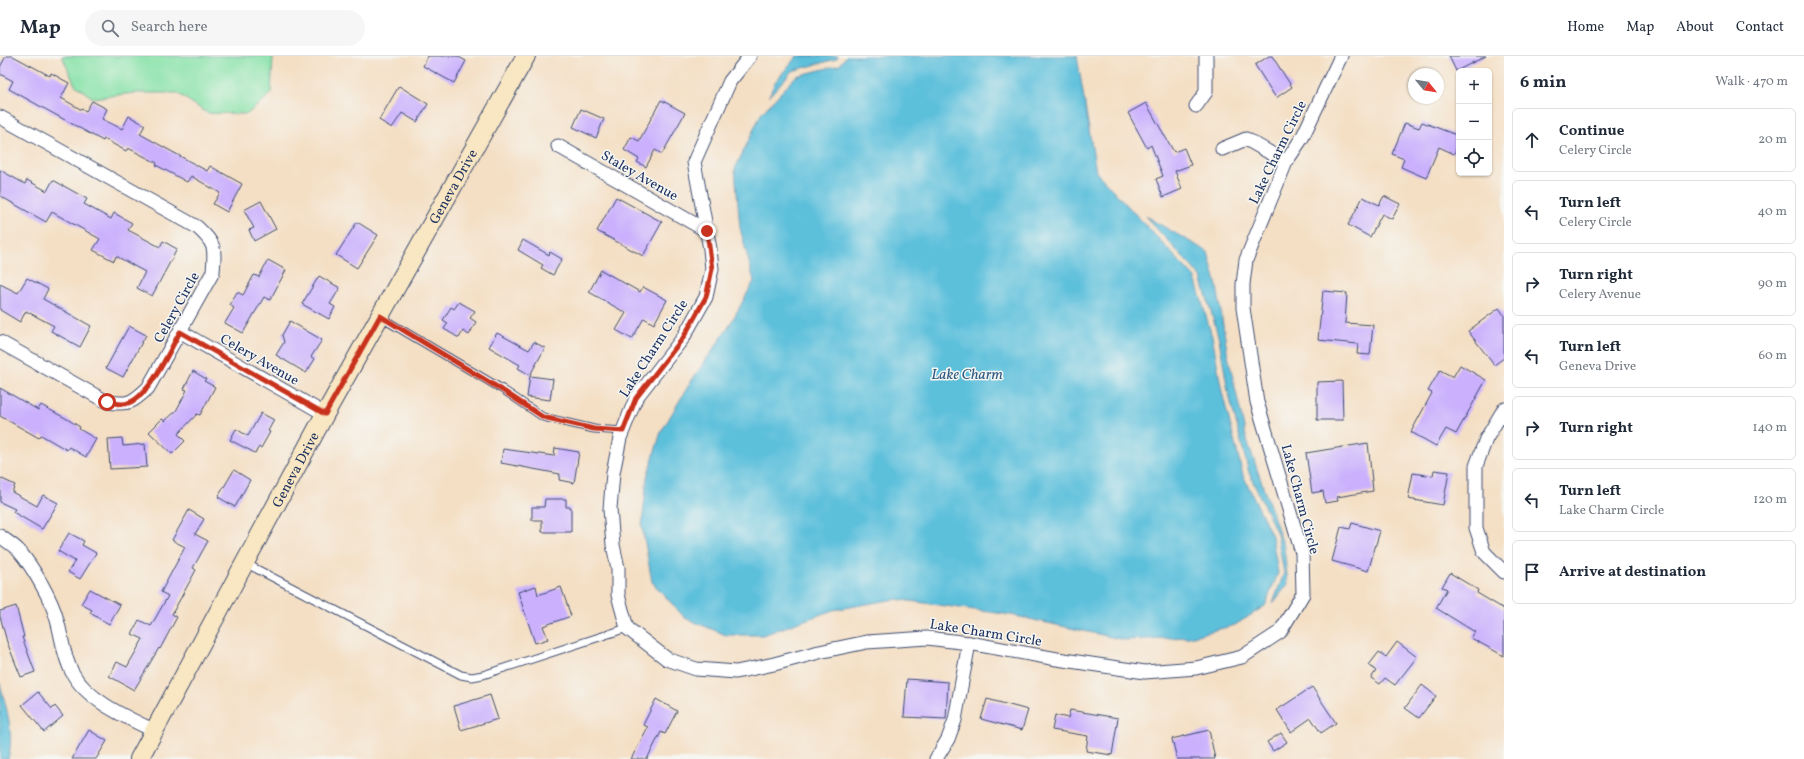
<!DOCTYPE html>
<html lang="en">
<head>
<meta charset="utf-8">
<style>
	:root { --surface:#fff; --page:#f6f6f7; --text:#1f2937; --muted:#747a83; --line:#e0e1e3 }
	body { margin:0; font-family:Vollkorn,serif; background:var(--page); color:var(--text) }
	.controls { position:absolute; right:12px; top:12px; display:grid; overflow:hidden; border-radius:6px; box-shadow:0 1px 3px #0004 }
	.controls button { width:36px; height:36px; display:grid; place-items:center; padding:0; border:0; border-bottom:1px solid var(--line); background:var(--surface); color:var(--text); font:20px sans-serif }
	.compass { position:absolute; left:1408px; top:12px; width:36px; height:36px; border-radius:50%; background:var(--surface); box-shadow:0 1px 3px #0004; rotate:120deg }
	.stop { position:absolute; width:12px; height:12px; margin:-9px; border:3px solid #c8321e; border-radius:50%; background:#fff }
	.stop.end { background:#c8321e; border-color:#fff; box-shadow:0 1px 4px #0008 }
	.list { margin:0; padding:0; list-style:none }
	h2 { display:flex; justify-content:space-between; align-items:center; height:52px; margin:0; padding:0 16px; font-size:17px }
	h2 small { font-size:13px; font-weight:400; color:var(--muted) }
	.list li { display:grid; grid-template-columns:26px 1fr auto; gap:12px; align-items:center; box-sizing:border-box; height:64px; margin:0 8px 8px; padding:0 8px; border:1px solid var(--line); border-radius:6px }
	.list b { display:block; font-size:15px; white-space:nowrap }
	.list p { margin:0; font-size:13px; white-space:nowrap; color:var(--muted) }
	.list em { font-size:13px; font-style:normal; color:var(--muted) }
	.icon { flex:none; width:22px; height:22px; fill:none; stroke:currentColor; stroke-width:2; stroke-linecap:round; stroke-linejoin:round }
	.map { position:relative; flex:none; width:1504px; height:703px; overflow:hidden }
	header { display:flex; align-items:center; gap:24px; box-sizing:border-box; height:56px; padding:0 20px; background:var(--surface); border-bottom:1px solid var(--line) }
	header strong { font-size:19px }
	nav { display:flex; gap:22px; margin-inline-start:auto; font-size:14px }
	.search { width:280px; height:36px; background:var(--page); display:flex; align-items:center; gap:10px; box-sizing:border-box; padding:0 14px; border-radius:22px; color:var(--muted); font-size:15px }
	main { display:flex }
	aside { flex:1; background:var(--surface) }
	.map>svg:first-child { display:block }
	.green { fill:#87e2a8; stroke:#518883 }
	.water { fill:#5dc0db; stroke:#3c789c }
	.building { fill:#cbb1fd }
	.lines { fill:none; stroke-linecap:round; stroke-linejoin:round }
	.service-casing { stroke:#3c496d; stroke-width:9 }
	.minor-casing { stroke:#3c496d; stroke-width:15 }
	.secondary-casing { stroke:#3c496d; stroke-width:20 }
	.service { stroke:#fff; stroke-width:7 }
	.minor { stroke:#fff; stroke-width:13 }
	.secondary { stroke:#f9e7c3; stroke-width:18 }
	.route { stroke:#c8321e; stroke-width:5 }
	.labels { text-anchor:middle; stroke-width:3; stroke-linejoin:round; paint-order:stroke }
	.street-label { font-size:14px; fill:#1b2f5e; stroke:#f6f6f2 }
	.water-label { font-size:15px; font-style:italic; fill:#2f5a84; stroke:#f6f6f2 }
</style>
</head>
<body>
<header>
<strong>Map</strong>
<div class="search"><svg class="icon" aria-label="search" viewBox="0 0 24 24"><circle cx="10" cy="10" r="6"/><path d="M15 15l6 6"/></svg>Search here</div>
<nav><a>Home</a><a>Map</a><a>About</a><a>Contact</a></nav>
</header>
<main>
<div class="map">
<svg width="1504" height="703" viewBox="0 0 1504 703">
	<rect width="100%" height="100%" fill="#f6f6f2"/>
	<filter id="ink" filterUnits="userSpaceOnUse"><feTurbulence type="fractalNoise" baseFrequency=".025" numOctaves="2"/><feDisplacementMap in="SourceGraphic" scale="8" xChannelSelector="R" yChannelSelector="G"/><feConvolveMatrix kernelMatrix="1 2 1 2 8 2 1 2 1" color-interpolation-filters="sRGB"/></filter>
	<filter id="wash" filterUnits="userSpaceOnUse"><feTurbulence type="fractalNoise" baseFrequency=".012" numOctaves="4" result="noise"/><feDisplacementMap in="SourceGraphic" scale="16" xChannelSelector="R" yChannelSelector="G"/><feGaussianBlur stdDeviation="0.9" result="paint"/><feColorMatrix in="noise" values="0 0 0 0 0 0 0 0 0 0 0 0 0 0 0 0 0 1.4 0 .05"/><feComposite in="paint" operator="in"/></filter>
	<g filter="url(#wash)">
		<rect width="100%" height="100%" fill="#f4dfc4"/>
		<!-- green -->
		<path class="green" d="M62 0H273L271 38 247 58 207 57 177 37H134L93 42 75 29Z"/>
		<!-- water -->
		<g class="water">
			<path d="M797 0H838L836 3 792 15 769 40 775 26Z"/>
			<path d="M846 0H1077L1096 116 1195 222 1213 284 1222 336 1243 419 1272 480 1278 517 1265 550 1235 569 1189 581 1125 584 1011 559 895 543 833 554 763 579H726L685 562 652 526 642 470 647 421 661 376 690 327 728 272 754 225 740 172 735 113 761 58 796 20 840 9Z"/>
			<path d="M1145 160 1208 196 1217 230 1227 295 1246 381 1284 491 1288 528 1273 547 1284 517 1277 478 1249 417 1228 335 1219 283 1201 221Z"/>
			<path d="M0 627C6 652 15 677 8 703H0Z"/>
		</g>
		<g id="blocks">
			<!-- building -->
			<g class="building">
				<path d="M6 0H13L50 20 51 17 69 27 61 42 82 54V53L86 55 92 45 107 53 102 63 122 73 129 60 145 69 140 78 207 115 210 110 242 128 227 156 213 148 220 137 191 120 187 126 156 109 157 107 128 92 126 95 104 83 103 85 9 33 13 25 0 18V11Z"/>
				<path d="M428 0H457L466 5 454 27 423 10Z"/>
				<path d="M1269 0H1272L1292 31 1276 42 1255 9Z"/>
				<path d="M1449 0H1486L1456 15Z"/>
				<path d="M399 30 428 48 417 66 402 57 392 72 379 64Z"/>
				<path d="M661 44 685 57 662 98 655 94 646 111 637 106 639 103 624 94 631 81 639 85Z"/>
				<path d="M1146 47 1174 96 1184 92 1191 109 1175 115 1182 133 1163 141 1156 123 1163 120 1151 89 1147 92 1128 57Z"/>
				<path d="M581 53 604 63 596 82 573 71Z"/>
				<path d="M1422 66 1459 80V87L1454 98 1439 91 1426 122 1401 111 1404 103 1392 98 1405 67 1419 72Z"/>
				<path d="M0 114 25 128 27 124 47 135 53 124 87 143 84 148 111 163 114 157 132 167 128 174 160 191 163 185 177 193 152 240 137 232 145 216 116 200 114 205 93 194 100 183 52 156 46 166 0 140Z"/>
				<path d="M1384 140 1400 148 1392 163 1382 158 1370 181 1348 169 1363 141 1379 149Z"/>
				<path d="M616 141 662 166 643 200 597 175Z"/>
				<path d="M261 145 276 173 254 185 249 174 254 172 244 154Z"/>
				<path d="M357 166 378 179 357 212 336 199Z"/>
				<path d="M523 184 549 199 550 196 562 203 553 219 541 212 543 209 518 194Z"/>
				<path d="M268 204 286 214 270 244 264 241 243 277 225 267 234 252 230 249 237 236 243 239 254 219 259 221Z"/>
				<path d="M601 214 640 236 643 231 667 244 654 268 644 262 632 283 616 274 626 257 589 236Z"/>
				<path d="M319 220 340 232 330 248 335 251 329 263 302 248Z"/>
				<path d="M27 222 48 233 43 243 91 270 80 291 51 275 54 270 26 255 20 266 0 254V228L18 237Z"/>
				<path d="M1323 235 1347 237 1345 267 1373 269 1370 299 1357 298 1358 288 1318 284Z"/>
				<path d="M459 246 475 255 470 262 476 266 469 279 463 275 459 282 444 273 448 267 443 264 451 251 454 253Z"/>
				<path d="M1499 252 1504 259V302L1494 309 1468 275Z"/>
				<path d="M290 265 322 284 311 301 315 303 306 317 276 299 284 286 282 279Z"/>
				<path d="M129 270 146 279 123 321 106 312Z"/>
				<path d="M497 277 529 294 534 286 545 292 530 319 518 312 520 309 489 291Z"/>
				<path d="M1460 309 1486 324 1456 378 1446 373 1436 390 1411 376 1432 337 1428 335 1440 314 1453 321Z"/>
				<path d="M193 315 206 323 204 325 215 331 200 359 197 358 178 378 185 385 172 398 149 376 162 363 165 365 176 355 187 334 184 333Z"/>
				<path d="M530 320 553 323 550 344 527 341Z"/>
				<path d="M1342 325 1343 364H1317V326Z"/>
				<path d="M0 332 38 354 41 349 67 363 80 371 79 373 96 383 86 401 69 391 67 394 41 379 39 382 0 360Z"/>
				<path d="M261 357 274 364 268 375 270 376 261 392 259 391 255 397 230 384 236 373 248 380Z"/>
				<path d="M122 382 123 390 145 388 147 411 110 413 108 383Z"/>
				<path d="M1368 387 1373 435 1337 441 1338 445 1325 447 1323 435 1312 437 1306 397Z"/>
				<path d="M555 392 579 396 574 427 559 424 560 418 501 407 503 393 554 400Z"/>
				<path d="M234 414 250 424 235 451 218 441Z"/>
				<path d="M1434 414 1449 416 1443 449 1408 443 1413 417 1433 420Z"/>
				<path d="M0 422 15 429 12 436 37 450 43 439 58 447 42 473 13 456 15 453 0 446Z"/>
				<path d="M545 443H566V451H571V476H542V464H532V451H544Z"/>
				<path d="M189 454 204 463 195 478 208 485 193 512 196 514 172 558 177 561 160 593 159 592 134 634 109 620 117 606 127 611 143 583 132 578 139 564 151 570 168 540 161 536 185 491 172 484Z"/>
				<path d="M1352 467 1380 475 1368 515 1332 505 1341 471 1350 473Z"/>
				<path d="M69 477 84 485 82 489 96 497 80 523 68 516 75 505 58 495Z"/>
				<path d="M1450 517 1478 534 1477 537 1504 553V600L1471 582 1475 576 1436 552 1447 533 1442 531Z"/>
				<path d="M536 530 538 539 561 531 571 560 543 570 548 583 535 587 518 536Z"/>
				<path d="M90 533 120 549 109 568 90 557 92 554 81 548Z"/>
				<path d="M16 550 24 581H22L35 616 21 621 7 586 0 560V555Z"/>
				<path d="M1397 586 1417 601 1395 629 1385 622 1380 628 1371 622 1376 615 1369 609 1379 596 1386 601Z"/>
				<path d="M907 623 948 626 946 663 904 661Z"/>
				<path d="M1422 629 1436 640 1419 662 1405 652Z"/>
				<path d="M1312 631 1336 667 1321 677 1311 662 1291 676 1277 654Z"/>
				<path d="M38 636 52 653 55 650 63 660 44 676 22 649Z"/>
				<path d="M490 639 498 663 461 674 454 650Z"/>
				<path d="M656 643 677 655 665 678 661 676 647 703H631L648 671 643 669Z"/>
				<path d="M987 643 1028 654 1022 674 981 663Z"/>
				<path d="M1070 654 1118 662 1112 699 1086 695 1088 680 1052 674 1055 659 1068 662Z"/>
				<path d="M89 674 107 685 96 703H72Z"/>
				<path d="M1209 674 1215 703H1177L1172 683Z"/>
				<path d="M1281 677 1287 686 1273 695 1267 686Z"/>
			</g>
		</g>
	</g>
	<g filter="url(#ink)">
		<use href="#blocks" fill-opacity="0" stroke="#3c496d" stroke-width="1"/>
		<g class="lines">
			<defs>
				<g id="service">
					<path d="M380 261 502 333 543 361 594 373 623 375"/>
					<path d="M245 507 461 619 472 621 483 619 627 572"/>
				</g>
				<g id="minor">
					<path d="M750 0 730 25 694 106 710 193 712 213 706 241 683 282 636 342 620 382 613 417 610 453 613 489 618 512V539L627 572 667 603 696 613 736 616 774 608 819 596 867 586 927 582 969 587 1057 603 1145 616 1196 612 1242 601 1280 576 1303 538 1302 497 1257 346 1243 252V228L1246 204 1286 106 1302 82 1341 0"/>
					<path d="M1196 50 1206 36V0"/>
					<path d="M0 61 197 171C216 188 215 192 213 216L148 332C132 347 129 349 107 346L0 286"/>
					<path d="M558 90 707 175"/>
					<path d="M1222 93 1246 83 1286 106"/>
					<path d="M181 276 325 358"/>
					<path d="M1504 353 1486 383 1476 410V472L1484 496 1504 516"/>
					<path d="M0 480C6 485 14 489 19 495 33 511 52 544 57 564 62 581 63 600 72 616 86 644 128 662 155 675"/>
					<path d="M936 703 948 683 955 664 969 587"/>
				</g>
				<g id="secondary">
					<path id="s1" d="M139 703 325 358 526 0"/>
				</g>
			</defs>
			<!-- service casing -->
			<use href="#service" class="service-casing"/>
			<!-- minor casing -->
			<use href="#minor" class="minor-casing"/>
			<!-- secondary casing -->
			<use href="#secondary" class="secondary-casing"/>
			<!-- service -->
			<use href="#service" class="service"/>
			<!-- minor -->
			<use href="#minor" class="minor"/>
			<!-- secondary -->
			<use href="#secondary" class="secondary"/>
		</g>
	</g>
	<g class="lines" filter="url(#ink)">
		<!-- route -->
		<path class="route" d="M107 346C112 346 117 348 122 348 147 348 169 295 180 276L325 358 380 260 502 334 543 361 594 373 623 375 636 342 683 282 706 241 712 213 707 175"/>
	</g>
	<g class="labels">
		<!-- street labels -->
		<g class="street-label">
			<text transform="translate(1277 96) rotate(-64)" y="5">Lake Charm Circle</text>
			<text transform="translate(640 119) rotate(30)" y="5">Staley Avenue</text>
			<text dy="5" stroke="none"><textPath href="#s1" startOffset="653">Geneva Drive</textPath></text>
			<text transform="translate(176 251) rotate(-61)" y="5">Celery Circle</text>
			<text transform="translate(653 292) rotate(-57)" y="5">Lake Charm Circle</text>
			<text transform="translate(260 303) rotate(30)" y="5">Celery Avenue</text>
			<text dy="5" stroke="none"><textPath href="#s1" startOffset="329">Geneva Drive</textPath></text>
			<text transform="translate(1301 443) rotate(75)" y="5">Lake Charm Circle</text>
			<text transform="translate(986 576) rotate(9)" y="5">Lake Charm Circle</text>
		</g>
		<!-- water labels -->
		<g class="water-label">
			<text x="967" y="323">Lake Charm</text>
		</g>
	</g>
</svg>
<div class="controls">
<button>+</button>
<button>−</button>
<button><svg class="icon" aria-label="locate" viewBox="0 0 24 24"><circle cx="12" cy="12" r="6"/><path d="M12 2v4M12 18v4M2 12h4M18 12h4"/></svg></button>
</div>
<svg class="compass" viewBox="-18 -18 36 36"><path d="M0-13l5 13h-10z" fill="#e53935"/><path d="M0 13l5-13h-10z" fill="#747a83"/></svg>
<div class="stop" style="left:107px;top:346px"></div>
<div class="stop end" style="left:707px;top:175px"></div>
</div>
<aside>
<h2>6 min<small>Walk · 470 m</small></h2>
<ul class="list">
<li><svg class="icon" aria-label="ahead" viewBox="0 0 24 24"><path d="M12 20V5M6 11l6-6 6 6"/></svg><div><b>Continue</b><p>Celery Circle</p></div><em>20 m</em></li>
<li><svg class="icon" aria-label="left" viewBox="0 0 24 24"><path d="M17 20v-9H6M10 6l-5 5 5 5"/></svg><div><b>Turn left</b><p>Celery Circle</p></div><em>40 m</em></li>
<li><svg class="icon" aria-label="right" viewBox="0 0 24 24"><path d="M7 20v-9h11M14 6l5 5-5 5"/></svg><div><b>Turn right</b><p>Celery Avenue</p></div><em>90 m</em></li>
<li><svg class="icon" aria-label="left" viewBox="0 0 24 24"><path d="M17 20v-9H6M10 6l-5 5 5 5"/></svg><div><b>Turn left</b><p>Geneva Drive</p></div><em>60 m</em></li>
<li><svg class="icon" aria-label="right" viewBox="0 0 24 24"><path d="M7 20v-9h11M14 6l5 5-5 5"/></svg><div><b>Turn right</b></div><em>140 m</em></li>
<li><svg class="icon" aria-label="left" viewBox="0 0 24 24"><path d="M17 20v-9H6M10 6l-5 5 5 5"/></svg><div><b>Turn left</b><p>Lake Charm Circle</p></div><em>120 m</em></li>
<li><svg class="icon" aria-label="arrive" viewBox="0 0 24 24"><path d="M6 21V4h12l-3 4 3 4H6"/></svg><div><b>Arrive at destination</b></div></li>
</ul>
</aside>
</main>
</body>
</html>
